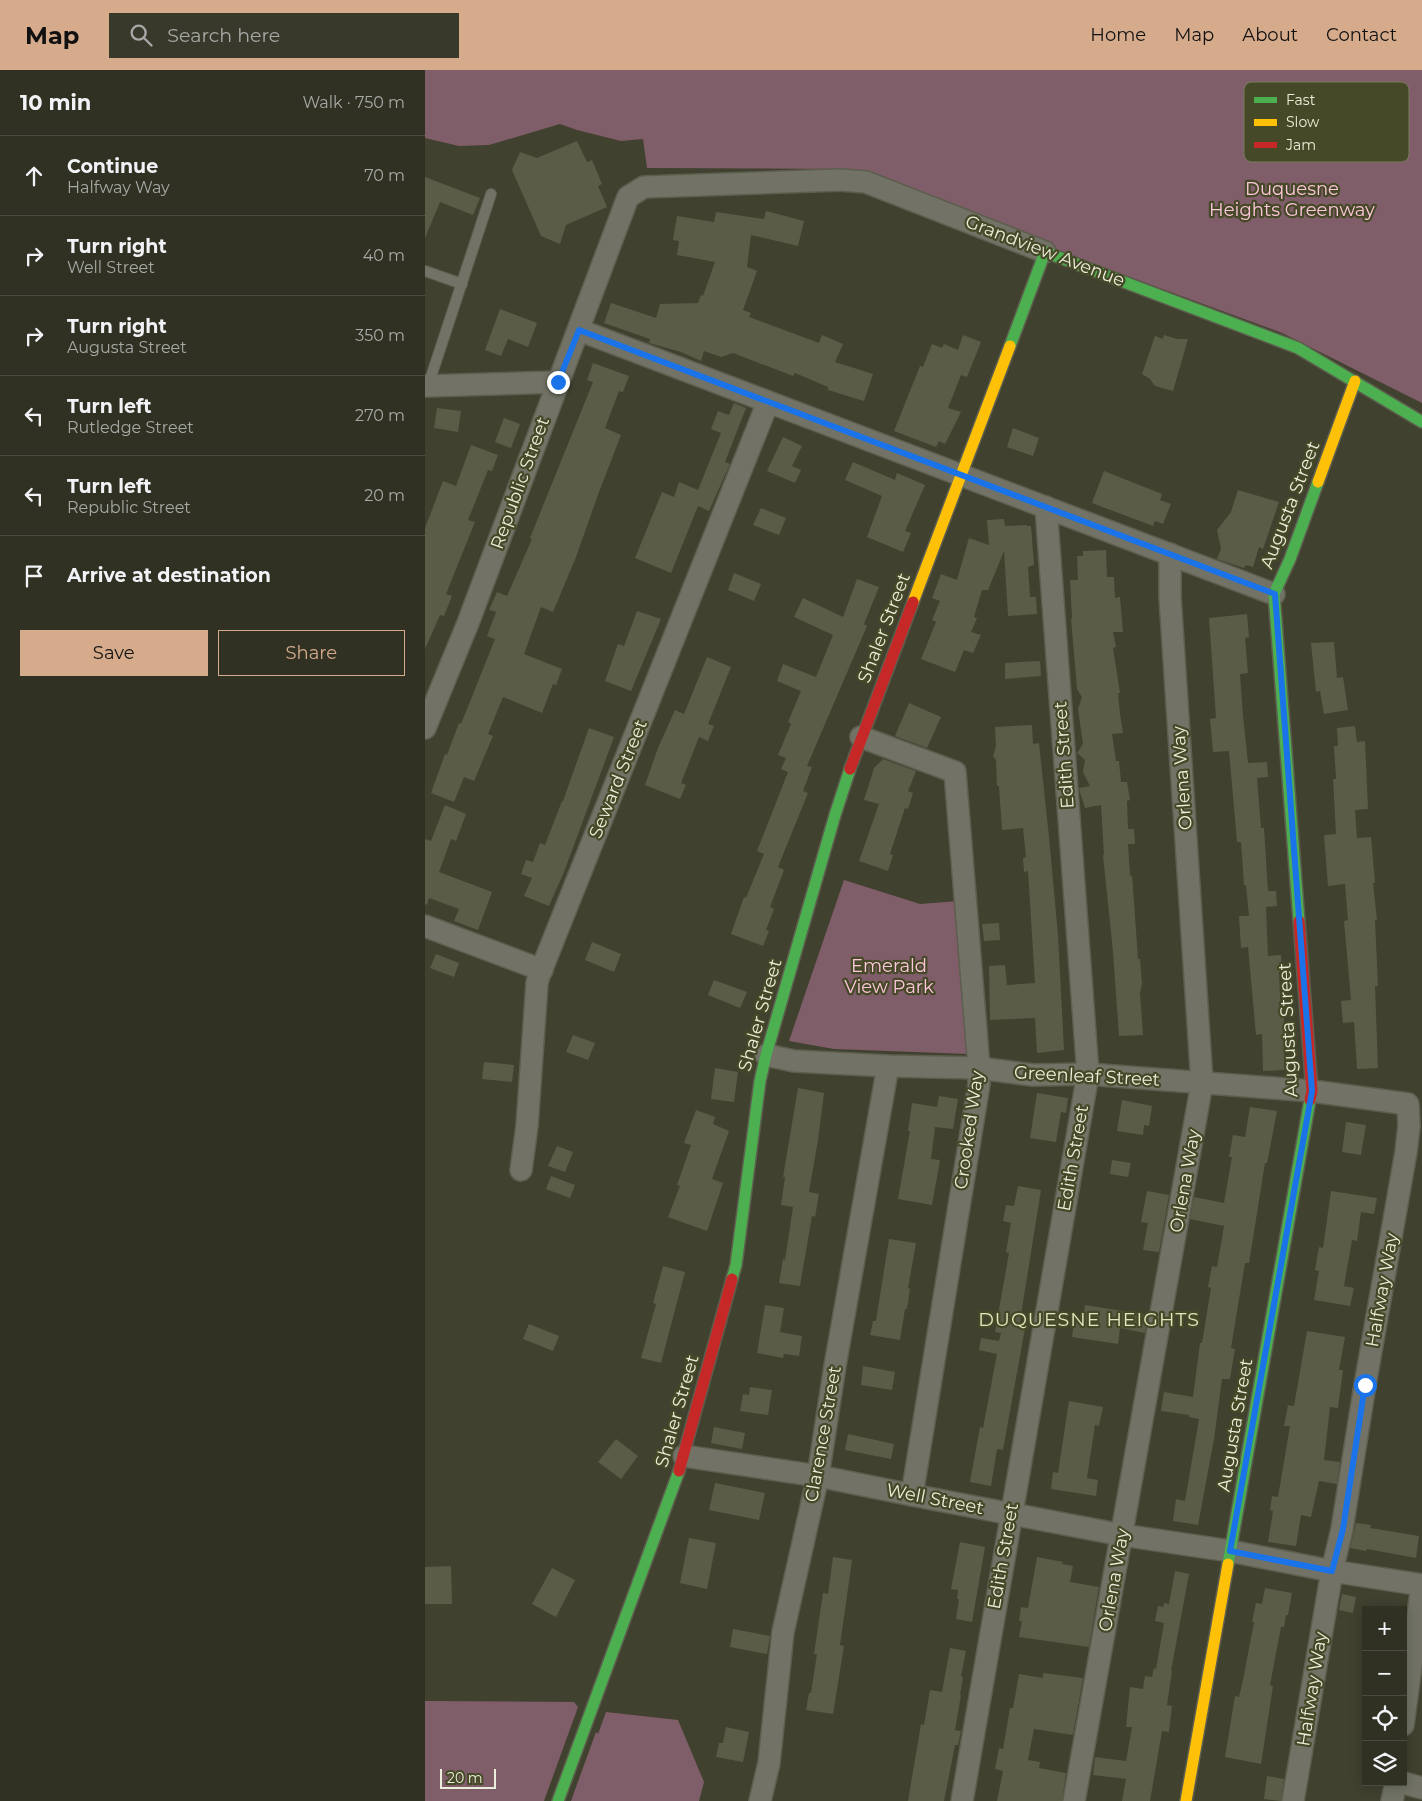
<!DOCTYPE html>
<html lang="en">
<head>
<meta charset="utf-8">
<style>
	:root { --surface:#303123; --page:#38392b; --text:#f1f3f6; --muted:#a8a9a6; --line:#4b4c41; --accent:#d6ab8b }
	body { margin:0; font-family:Montserrat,sans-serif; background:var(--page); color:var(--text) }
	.controls { position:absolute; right:15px; bottom:15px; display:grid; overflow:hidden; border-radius:0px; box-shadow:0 2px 12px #0003 }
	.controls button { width:45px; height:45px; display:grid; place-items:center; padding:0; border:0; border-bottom:1px solid var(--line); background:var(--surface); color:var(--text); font:25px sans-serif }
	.scale { position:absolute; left:15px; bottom:12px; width:56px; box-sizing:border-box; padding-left:5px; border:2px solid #ebeeda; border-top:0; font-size:14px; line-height:18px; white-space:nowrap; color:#ebeeda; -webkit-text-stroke:4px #464927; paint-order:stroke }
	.stop { position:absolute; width:15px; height:15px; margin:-11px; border:4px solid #1a73e8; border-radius:50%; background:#fff }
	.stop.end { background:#1a73e8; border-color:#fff; box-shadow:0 1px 5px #0008 }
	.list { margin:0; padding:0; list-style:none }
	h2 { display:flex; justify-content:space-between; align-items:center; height:65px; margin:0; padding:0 20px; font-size:21px }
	h2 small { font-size:16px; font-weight:400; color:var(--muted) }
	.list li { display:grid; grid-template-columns:32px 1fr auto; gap:15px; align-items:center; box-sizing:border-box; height:80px; padding:0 20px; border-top:1px solid var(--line) }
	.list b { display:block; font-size:19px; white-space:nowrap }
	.list p { margin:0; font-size:16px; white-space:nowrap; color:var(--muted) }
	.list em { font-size:16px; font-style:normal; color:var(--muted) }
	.actions { display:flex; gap:10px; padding:15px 20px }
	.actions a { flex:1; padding:11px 0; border:1px solid var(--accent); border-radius:0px; text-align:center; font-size:18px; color:var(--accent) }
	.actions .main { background:var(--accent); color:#111 }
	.icon { flex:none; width:28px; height:28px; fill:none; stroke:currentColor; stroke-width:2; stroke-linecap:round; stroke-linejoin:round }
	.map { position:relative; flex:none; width:997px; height:1731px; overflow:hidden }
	header { display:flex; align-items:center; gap:30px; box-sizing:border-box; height:70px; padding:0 25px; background:var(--accent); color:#111 }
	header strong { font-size:24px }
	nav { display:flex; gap:28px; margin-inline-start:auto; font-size:18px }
	.search { width:350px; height:45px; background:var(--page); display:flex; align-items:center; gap:12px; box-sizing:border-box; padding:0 18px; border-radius:0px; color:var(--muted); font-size:19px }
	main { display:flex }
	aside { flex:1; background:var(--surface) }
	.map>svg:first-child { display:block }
	.green { fill:#805e69 }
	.building { fill:#5a5c48 }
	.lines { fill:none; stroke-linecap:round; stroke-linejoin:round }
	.lane-casing { stroke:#5d5e4e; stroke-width:12 }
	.street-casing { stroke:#5d5e4e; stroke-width:24 }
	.fast-casing { stroke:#5d5e4e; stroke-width:14 }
	.slow-casing { stroke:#5d5e4e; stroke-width:14 }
	.jam-casing { stroke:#5d5e4e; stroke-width:14 }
	.lane { stroke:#727366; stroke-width:10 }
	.street { stroke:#727366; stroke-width:21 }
	.fast { stroke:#4caf50; stroke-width:11 }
	.slow { stroke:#ffc107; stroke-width:11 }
	.jam { stroke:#c62828; stroke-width:11 }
	.route { stroke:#1a73e8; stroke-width:6 }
	.labels { text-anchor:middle; stroke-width:4.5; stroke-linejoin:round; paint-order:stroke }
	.park-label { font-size:18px; fill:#fec6db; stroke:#464927 }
	.street-label { font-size:18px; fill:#ebeeda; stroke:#464927 }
	.neighbourhood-label { font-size:19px; letter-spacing:1px; fill:#e0e6be; stroke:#464927 }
	.key { fill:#464927; stroke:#787b5d; stroke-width:1 }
	.key-label { font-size:14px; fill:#ebeeda }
</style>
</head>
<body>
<header>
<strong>Map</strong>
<div class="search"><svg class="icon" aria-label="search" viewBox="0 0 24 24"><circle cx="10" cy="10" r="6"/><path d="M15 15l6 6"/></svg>Search here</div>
<nav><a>Home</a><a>Map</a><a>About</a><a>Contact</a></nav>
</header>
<main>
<aside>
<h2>10 min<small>Walk · 750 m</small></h2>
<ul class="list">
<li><svg class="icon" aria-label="ahead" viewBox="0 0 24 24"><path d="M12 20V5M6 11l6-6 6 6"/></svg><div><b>Continue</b><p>Halfway Way</p></div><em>70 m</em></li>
<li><svg class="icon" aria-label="right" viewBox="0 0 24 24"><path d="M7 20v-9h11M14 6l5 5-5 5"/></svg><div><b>Turn right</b><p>Well Street</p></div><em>40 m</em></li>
<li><svg class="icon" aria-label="right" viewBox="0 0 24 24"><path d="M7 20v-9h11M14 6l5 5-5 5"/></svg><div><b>Turn right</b><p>Augusta Street</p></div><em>350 m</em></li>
<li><svg class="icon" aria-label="left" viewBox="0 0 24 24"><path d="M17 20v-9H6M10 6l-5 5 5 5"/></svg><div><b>Turn left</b><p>Rutledge Street</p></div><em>270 m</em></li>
<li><svg class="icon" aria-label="left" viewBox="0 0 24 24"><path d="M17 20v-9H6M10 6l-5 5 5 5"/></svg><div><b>Turn left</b><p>Republic Street</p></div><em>20 m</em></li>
<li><svg class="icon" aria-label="arrive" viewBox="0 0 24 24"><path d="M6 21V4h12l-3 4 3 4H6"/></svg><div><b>Arrive at destination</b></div></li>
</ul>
<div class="actions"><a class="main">Save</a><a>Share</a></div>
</aside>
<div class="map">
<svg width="997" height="1731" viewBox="0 0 997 1731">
	<rect width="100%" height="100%" fill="#40412f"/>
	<!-- green -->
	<g class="green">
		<path d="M0 0H997V333L857 263 411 99 222 98 218 69 196 71 152 60 135 54 64 75 34 76 0 68Z"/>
		<path d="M419 810 495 834 533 831 543 984 409 979 364 971Z"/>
		<path d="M0 1631 149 1632 153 1637 119 1731H0Z"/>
		<path d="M181 1642 253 1650 279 1712 274 1731H146L171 1662 173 1664Z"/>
	</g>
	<!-- building -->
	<g class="building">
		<path d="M152 71 162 92 167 90 177 114 173 116 182 137 141 155 135 174 116 166 87 100 95 82 112 88Z"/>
		<path d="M0 107 55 128 48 145 15 132 0 168Z"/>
		<path d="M341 141 379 151 373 176 326 165 322 197 332 201 318 240 326 243 324 247 394 273 397 265 418 274 410 292 448 304 439 331 403 320V317L370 303 368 306 308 283 296 287 279 281 276 291 256 282 224 273 225 269 179 253 186 233 231 248 235 234 273 233 276 225 278 226 290 192 252 185 254 171 248 170 252 146 289 152 291 142 339 149Z"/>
		<path d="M75 239 112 253 103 277 83 269 76 286 60 280Z"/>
		<path d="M538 265 556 272 542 307 536 305 523 338 536 342 520 374 514 371 511 377 469 361 495 296 498 297 507 274 517 278 519 274 533 280Z"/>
		<path d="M739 265 752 269H763L748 321 730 316 725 309 717 304 730 266 738 269Z"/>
		<path d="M168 293 204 306 198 322 194 321 180 358 196 365 174 422 151 487 128 542 116 537 99 584 137 599 131 615 128 614 117 643 78 627 63 664 68 666 49 711 39 707 29 732 6 723 20 684 22 685 34 653 36 654 70 569 62 566 71 542 64 540 72 522 82 526 107 469 105 468 168 312 162 310Z"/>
		<path d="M309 333 321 338 300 392 305 394 284 441 273 436 246 503 210 488 237 422 249 427 254 412 273 420 296 363 286 359 293 341 304 345Z"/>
		<path d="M12 338 36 341 33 362 9 358Z"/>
		<path d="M79 348 95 354 86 378 70 372Z"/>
		<path d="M588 358 614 368 608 386 582 377Z"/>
		<path d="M358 367 377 376 367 396 376 400 370 413 342 401Z"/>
		<path d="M46 375 73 385 67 401 63 400 43 450 50 452 21 524 27 526 19 546 15 545 0 579V458L18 411 31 416Z"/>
		<path d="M428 392 470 410 472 403 500 415 480 461 486 463 478 482 442 467 457 426 420 410Z"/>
		<path d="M679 401 737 424 735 430 746 434 738 454 730 451 728 456 667 433Z"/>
		<path d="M813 420 854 432 838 479 834 477 828 497 821 495 819 498 792 489 796 479 792 460 806 442Z"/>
		<path d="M336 438 361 448 354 465 328 455Z"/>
		<path d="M579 449 580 456 602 455V456H606L609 495 603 497 605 527H611L612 544 583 546 579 481 563 520H557L549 547 552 548 546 562 556 565 548 583 539 580 530 602 496 589 511 552 507 550 515 531 507 528 516 504 532 510 544 468 564 475 562 450Z"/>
		<path d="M681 480 682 507H689L690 528 695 527 698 562H688L691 577 688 578 695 623H693L695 644 698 663 687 664 691 691H694L696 712H702L705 730 702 731 703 759H709L710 774H703L705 806 707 805 713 889H715L717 914 715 923 718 965 694 966 688 882 678 785H679L676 735 660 738 654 719V718L665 716 658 702 660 690 652 683 658 674 653 639 657 627 652 619 646 548H647L645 510H653L652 486H658V481Z"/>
		<path d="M309 503 336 514 329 531 303 520Z"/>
		<path d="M432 509 454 517 439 554 442 556 382 696 387 697 378 721 383 723 353 797 359 800 345 837 349 839 341 860 344 861 338 876 306 864 319 827 321 828 339 784 332 781 363 702 356 699 361 688 353 685 366 654 363 652 376 621 352 611 358 594 391 607 408 565 369 547 378 528 418 547Z"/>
		<path d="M212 541 236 549 206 621 180 611 193 574 199 576Z"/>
		<path d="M822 544 824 567 820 568 823 603 815 604 818 646 823 693 842 692 843 707 832 708 836 758H839L843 821H851L852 836 841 837 843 886 856 885 857 902H854L856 948H859L860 963H859V1000L838 1001 837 964 831 965 823 877 816 878 814 846H824L821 815H819L816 772H812L804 681 788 682 785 649 791 648 784 548Z"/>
		<path d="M909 572 912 608 918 607 923 640 899 644 895 621 891 622 886 573Z"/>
		<path d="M282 587 306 597 283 654 289 656 283 671 274 667 256 713 261 715 255 729 220 715 233 678 250 640 259 644Z"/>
		<path d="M615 591 616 606 580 609V593Z"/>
		<path d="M484 633 516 647 502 678 470 666Z"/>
		<path d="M607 655 608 674 614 673 624 767 633 865 639 980 612 983 610 948 565 950 564 896 580 895 582 915 610 913 603 801 599 802 598 788 601 787 598 758 577 760 574 716H572L571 690 568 686 571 676 570 657Z"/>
		<path d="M930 656 932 672 940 671 943 739 930 740 932 768 946 767 950 813H948L952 850H950L953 916H950L953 998 932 999 929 952 918 953 916 931 926 930 919 851 923 850 920 814 903 816 899 765 911 764 908 709H911L909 676H913L912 658Z"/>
		<path d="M164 658 189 667 139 802 124 836 99 826 107 808 96 804 101 790 108 792 115 773 120 775 137 731H138Z"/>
		<path d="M458 689 491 701 483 721 488 723 483 739 480 738 465 784 468 785 463 801 434 791 454 734 439 730 449 698Z"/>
		<path d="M20 735 41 744 31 771 26 769 14 802 67 822 53 860 29 851 34 839 4 828 2 835 0 834V769L6 771Z"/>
		<path d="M574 853 575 870 559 871 557 854Z"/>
		<path d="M167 872 196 884 189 902 160 890Z"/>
		<path d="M11 884 34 893 29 907 5 898Z"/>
		<path d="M289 910 322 922 315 938 283 925Z"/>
		<path d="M148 965 170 973 163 990 141 982Z"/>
		<path d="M59 992 89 995 87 1012 57 1009Z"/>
		<path d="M290 998 313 1002 309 1032 286 1029Z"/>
		<path d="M373 1018 399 1023 393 1070 384 1122 394 1124 390 1147 387 1146 375 1216 354 1213 358 1189 360 1190 368 1137 356 1135 360 1107H358Z"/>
		<path d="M612 1023 643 1028 641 1043 636 1042 631 1072 605 1068Z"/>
		<path d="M514 1026 533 1029 528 1059 510 1057 506 1089 515 1090 507 1135 473 1129 485 1061H483L487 1033 512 1037Z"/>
		<path d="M697 1030 727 1036 724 1056 719 1055 718 1065 692 1061Z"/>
		<path d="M825 1037 852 1041 842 1093H840L824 1193H820L806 1278 810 1279 805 1309H797L789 1369 773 1455 748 1451 751 1429 760 1431 774 1349 764 1347V1345L736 1341 739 1322 768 1327 775 1273H777L786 1218 783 1217 787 1196 792 1197 799 1156 765 1149 769 1127 799 1133 807 1087H804L808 1065 820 1067Z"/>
		<path d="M271 1040 290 1047 288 1054 304 1061 287 1109 298 1113 282 1161 243 1147 255 1116 252 1115 266 1075 259 1073Z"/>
		<path d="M921 1052 941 1055 936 1085 917 1082Z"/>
		<path d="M132 1076 148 1082 140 1102 123 1096Z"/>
		<path d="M687 1090 706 1093 703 1107 685 1104Z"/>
		<path d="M126 1106 150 1115 145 1128 121 1119Z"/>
		<path d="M593 1116 616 1120 599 1226 595 1252 601 1253 597 1275 578 1380 572 1379 566 1416 545 1412 555 1357 558 1358 572 1284 554 1280 556 1268 574 1271 576 1263 570 1262 584 1183 581 1182 586 1153 578 1151 581 1135 589 1136Z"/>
		<path d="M722 1121 744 1125 734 1182 718 1180 723 1153 716 1152Z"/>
		<path d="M906 1121 952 1128 949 1144 936 1142 932 1171 927 1170 919 1216 929 1218 925 1236 889 1230 894 1201 890 1200 894 1177 898 1178Z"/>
		<path d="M464 1169 491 1173 483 1218 485 1219 482 1239H480L475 1270 445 1265 448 1251H451Z"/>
		<path d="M238 1196 260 1202 236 1293 216 1288 231 1234 228 1233Z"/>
		<path d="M340 1235 359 1238 355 1262 377 1266 374 1286 359 1284 358 1288 332 1283Z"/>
		<path d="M660 1235 723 1245 720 1263 695 1258 693 1274 647 1267 649 1252 657 1253Z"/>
		<path d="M104 1254 134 1266 128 1281 98 1269Z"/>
		<path d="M882 1261 920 1267 914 1300H918L913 1338 905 1337 899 1390 915 1392 912 1414 894 1411 886 1447 876 1445 871 1476 843 1472 848 1441 845 1440 847 1426 853 1427 865 1356H859L863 1335 869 1336Z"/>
		<path d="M438 1296 470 1302 467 1320 436 1315Z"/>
		<path d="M325 1317 347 1320 343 1345 315 1341 318 1324 324 1325Z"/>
		<path d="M644 1331 678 1337 674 1356 670 1355 662 1408 673 1410 671 1426 626 1419 628 1402 633 1403Z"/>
		<path d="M289 1357 320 1363 317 1379 286 1373Z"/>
		<path d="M423 1364 469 1374 466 1389 420 1380Z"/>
		<path d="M191 1369 213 1386 196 1409 173 1392Z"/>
		<path d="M290 1413 340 1423 334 1450 284 1440Z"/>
		<path d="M931 1453 946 1455 945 1458 994 1466 991 1488 942 1479 941 1481 925 1478Z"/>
		<path d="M264 1468 291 1473 282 1519 255 1513Z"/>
		<path d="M535 1472 560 1477 547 1552 531 1549 534 1529H532L533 1520 526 1519Z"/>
		<path d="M408 1487 427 1490 415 1575 419 1576 408 1644 381 1640 384 1623H386L392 1584H389L398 1523 403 1524Z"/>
		<path d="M612 1487 638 1492 637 1494 648 1496 645 1512 674 1517 664 1577 594 1567 597 1551H594L596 1537 603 1538Z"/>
		<path d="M26 1496 27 1534H0V1497Z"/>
		<path d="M127 1498 150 1510 131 1547 107 1534Z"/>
		<path d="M750 1501 764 1504 746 1601H747L742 1635 747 1636 744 1662 737 1661 725 1731H697L701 1709 668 1705 670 1687 701 1691 707 1657H701L705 1617 718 1619 720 1606 727 1607 729 1598 731 1599 739 1553 730 1551 733 1536 738 1537 739 1533 744 1534Z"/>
		<path d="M840 1518 867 1523 863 1545H861L859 1557H856L845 1615 848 1616 836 1694 800 1687 810 1626 814 1627 818 1610 829 1552H827L831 1533 837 1534Z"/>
		<path d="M917 1524 931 1527 928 1543 914 1540Z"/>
		<path d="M308 1559 345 1566 342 1584 305 1577Z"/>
		<path d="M525 1578 541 1581 536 1606 538 1607 535 1625H536L530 1660 536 1661 533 1675H530L519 1731H483L496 1654 499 1655 505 1620 517 1622Z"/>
		<path d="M618 1603 658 1608 648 1665 609 1659 603 1690 615 1692 614 1698 641 1703 637 1731H572L578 1701 570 1699 574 1678 578 1679 585 1638H588L594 1604 618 1608Z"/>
		<path d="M301 1657 324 1662 318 1692 291 1687 294 1673H298Z"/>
		<path d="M842 1706 859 1709 856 1731 839 1729Z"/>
	</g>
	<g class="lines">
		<defs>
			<g id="lane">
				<path d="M0 201 37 214"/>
				<path d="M3 316 66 124"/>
			</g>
			<g id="street">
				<path d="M154 260 849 524"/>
				<path d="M0 316 133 312"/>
				<path d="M0 658 43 553 203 127 219 117 415 110 441 112 620 182"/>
				<path d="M436 667 530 702 554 998V1014L487 1425"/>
				<path d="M0 856 117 900"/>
				<path d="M341 985 369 991 463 996 554 998 608 1005 663 1004 887 1021 983 1034 984 1056 981 1082 940 1315 917 1459 907 1501 868 1731"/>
				<path d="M96 1100 102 1056 112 913 114 906 343 332"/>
				<path d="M259 1386 393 1406 487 1425 697 1465 805 1481 907 1501 997 1515"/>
				<path d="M978 1655 997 1515"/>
				<path d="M975 1712 997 1718"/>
				<path d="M335 1731 344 1693 358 1562 393 1406 410 1296 463 996"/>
				<path d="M537 1731 663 1004 621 437"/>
				<path d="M649 1731 777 1013 745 527V484"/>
				<path d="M967 1731 971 1712"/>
			</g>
			<g id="fast">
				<path d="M585 276 620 182 873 278 997 352"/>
				<path d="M874 851 849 524 865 489 893 412"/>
				<path d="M307 1209 311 1195 335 1011 341 985 410 745 425 699"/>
				<path d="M803 1494 885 1030"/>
				<path d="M133 1731 254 1401"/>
			</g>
			<g id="slow">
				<path d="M893 412 930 311"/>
				<path d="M488 532 585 276"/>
				<path d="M761 1731 803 1494"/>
			</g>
			<g id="jam">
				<path d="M425 699 488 532"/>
				<path d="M874 851 887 1021 885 1030"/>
				<path d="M254 1401 307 1209"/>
			</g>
		</defs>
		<!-- lane casing -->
		<use href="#lane" class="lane-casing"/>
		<!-- street casing -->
		<use href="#street" class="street-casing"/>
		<!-- fast casing -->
		<use href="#fast" class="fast-casing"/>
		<!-- slow casing -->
		<use href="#slow" class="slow-casing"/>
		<!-- jam casing -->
		<use href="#jam" class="jam-casing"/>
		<!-- lane -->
		<use href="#lane" class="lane"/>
		<!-- street -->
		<use href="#street" class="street"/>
		<!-- fast -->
		<use href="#fast" class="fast"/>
		<!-- slow -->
		<use href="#slow" class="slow"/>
		<!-- jam -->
		<use href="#jam" class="jam"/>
	</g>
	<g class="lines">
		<!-- route -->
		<path class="route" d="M133 312 154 260 850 524 887 1021 805 1481 907 1501 918 1459 940 1315"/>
	</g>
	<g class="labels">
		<!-- park labels -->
		<g class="park-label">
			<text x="867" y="125">Duquesne<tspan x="867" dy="21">Heights Greenway</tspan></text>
			<text x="464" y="902">Emerald<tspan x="464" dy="21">View Park</tspan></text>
		</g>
		<!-- street labels -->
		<g class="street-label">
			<text transform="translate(620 181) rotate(21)" y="6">Grandview Avenue</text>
			<text transform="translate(95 413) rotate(-70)" y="6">Republic Street</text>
			<text transform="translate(865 435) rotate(-69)" y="6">Augusta Street</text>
			<text transform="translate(459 558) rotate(-69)" y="6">Shaler Street</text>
			<text transform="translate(639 685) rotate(-94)" y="6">Edith Street</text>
			<text transform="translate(757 708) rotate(-94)" y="6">Orlena Way</text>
			<text transform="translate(193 709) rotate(-68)" y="6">Seward Street</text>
			<text transform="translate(335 945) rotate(-74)" y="6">Shaler Street</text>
			<text transform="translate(863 960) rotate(-93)" y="6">Augusta Street</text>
			<text transform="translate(662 1006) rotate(3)" y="6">Greenleaf Street</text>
			<text transform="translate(544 1060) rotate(-82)" y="6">Crooked Way</text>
			<text transform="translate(648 1088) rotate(-80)" y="6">Edith Street</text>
			<text transform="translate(760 1111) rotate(-80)" y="6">Orlena Way</text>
			<text transform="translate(957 1220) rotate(-80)" y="6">Halfway Way</text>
			<text transform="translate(252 1341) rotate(-74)" y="6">Shaler Street</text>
			<text transform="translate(810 1355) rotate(-80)" y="6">Augusta Street</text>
			<text transform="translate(398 1364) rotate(-80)" y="6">Clarence Street</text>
			<text transform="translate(510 1429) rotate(11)" y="6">Well Street</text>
			<text transform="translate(578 1486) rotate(-80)" y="6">Edith Street</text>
			<text transform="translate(689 1510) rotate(-80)" y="6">Orlena Way</text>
			<text transform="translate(887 1619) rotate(-81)" y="6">Halfway Way</text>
		</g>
		<!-- neighbourhood labels -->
		<g class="neighbourhood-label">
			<text x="664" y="1256">DUQUESNE HEIGHTS</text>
		</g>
	</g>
	<!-- legend -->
	<rect x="819" y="12" width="165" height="80" rx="8" class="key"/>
	<rect x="829" y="27" width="23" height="6" fill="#4caf50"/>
	<rect x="829" y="49" width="23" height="7" fill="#ffc107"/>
	<rect x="829" y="72" width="23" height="6" fill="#c62828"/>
	<g class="key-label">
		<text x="861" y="35">Fast</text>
		<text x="861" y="57">Slow</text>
		<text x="861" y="80">Jam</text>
	</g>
</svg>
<div class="controls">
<button>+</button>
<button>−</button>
<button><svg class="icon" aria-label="locate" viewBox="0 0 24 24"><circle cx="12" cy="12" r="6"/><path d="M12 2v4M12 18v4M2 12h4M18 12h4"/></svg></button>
<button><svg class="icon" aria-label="layers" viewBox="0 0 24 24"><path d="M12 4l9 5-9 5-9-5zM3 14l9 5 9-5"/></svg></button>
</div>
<div class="scale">20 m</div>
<div class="stop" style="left:940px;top:1315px"></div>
<div class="stop end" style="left:133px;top:312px"></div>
</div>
</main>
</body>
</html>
